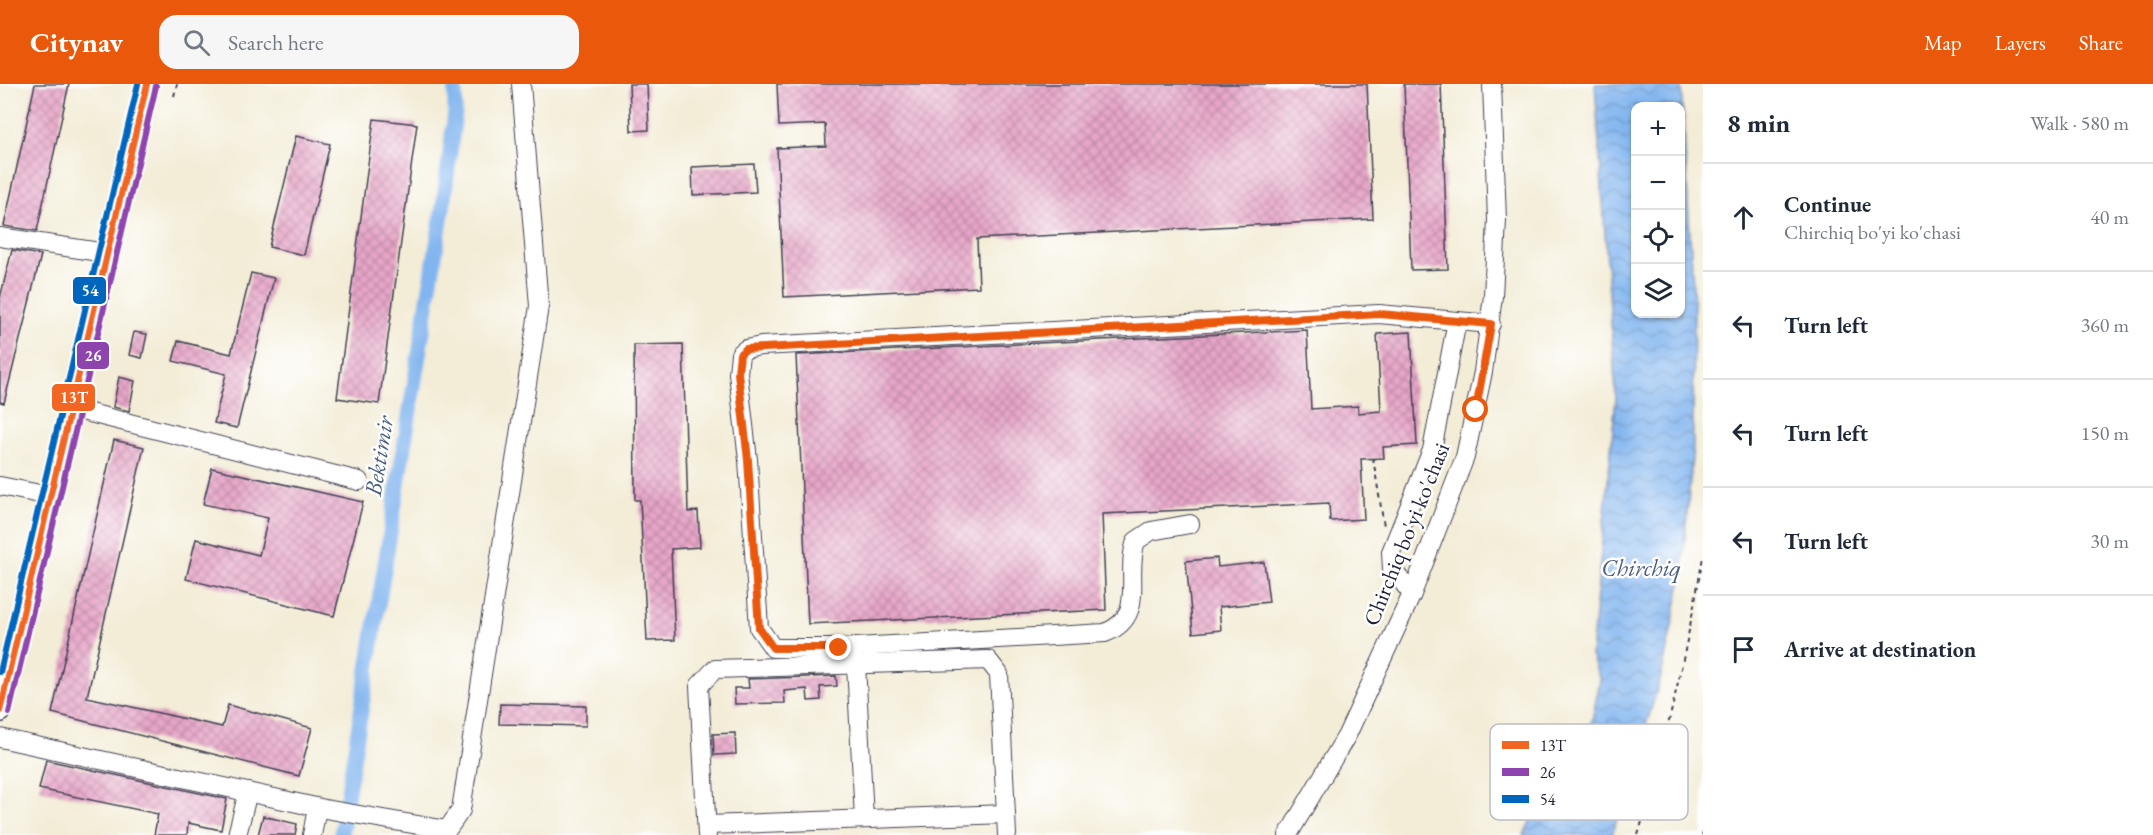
<!DOCTYPE html>
<html lang="en">
<head>
<meta charset="utf-8">
<style>
	:root { --surface:#fff; --page:#f6f6f7; --text:#1f2937; --muted:#747a83; --line:#e0e1e3; --accent:#ea580c }
	body { margin:0; font-family:"EB Garamond",serif; background:var(--page); color:var(--text) }
	.controls { position:absolute; right:18px; top:18px; display:grid; overflow:hidden; border-radius:12px; box-shadow:0 2px 4px #0004 }
	.controls button { width:54px; height:54px; display:grid; place-items:center; padding:0; border:0; border-bottom:2px solid var(--line); background:var(--surface); color:var(--text); font:30px sans-serif }
	.stop { position:absolute; width:18px; height:18px; margin:-14px; border:4px solid #ea580c; border-radius:50%; background:#fff }
	.stop.end { background:#ea580c; border-color:#fff; box-shadow:0 2px 6px #0008 }
	.list { margin:0; padding:0; list-style:none }
	h2 { display:flex; justify-content:space-between; align-items:center; height:78px; margin:0; padding:0 24px; font-size:26px }
	h2 small { font-size:20px; font-weight:400; color:var(--muted) }
	.list li { display:grid; grid-template-columns:39px 1fr auto; gap:18px; align-items:center; box-sizing:border-box; height:108px; padding:0 24px; border-top:2px solid var(--line) }
	.list b { display:block; font-size:22px; white-space:nowrap }
	.list p { margin:0; font-size:20px; white-space:nowrap; color:var(--muted) }
	.list em { font-size:20px; font-style:normal; color:var(--muted) }
	.icon { flex:none; width:33px; height:33px; fill:none; stroke:currentColor; stroke-width:2; stroke-linecap:round; stroke-linejoin:round }
	.map { position:relative; flex:none; width:1703px; height:751px; overflow:hidden }
	header { display:flex; align-items:center; gap:36px; box-sizing:border-box; height:84px; padding:0 30px; background:var(--accent); color:#fff }
	header strong { font-size:28px }
	nav { display:flex; gap:33px; margin-inline-start:auto; font-size:21px }
	.search { width:420px; height:54px; background:var(--page); display:flex; align-items:center; gap:15px; box-sizing:border-box; padding:0 21px; border-radius:18px; color:var(--muted); font-size:22px }
	main { display:flex }
	aside { flex:1; background:var(--surface) }
	.map>svg:first-child { display:block }
	.water { fill:url(#water-waves); stroke:#526c95; stroke-width:1.5; fill-rule:evenodd }
	.lines { fill:none; stroke-linecap:round; stroke-linejoin:round }
	.canal { stroke:#82b5ef; stroke-width:15 }
	.building { fill:url(#building-cross-hatch) }
	.minor-casing { stroke:#414052; stroke-width:20 }
	.major-casing { stroke:#414052; stroke-width:25 }
	.path { stroke:#414052; stroke-width:2; stroke-dasharray:4.5 4.5; stroke-linecap:butt }
	.minor { stroke:#fff; stroke-width:18 }
	.major { stroke:#fff; stroke-width:22 }
	.bus-1-casing { stroke:#fff; stroke-width:10 }
	.bus-2-casing { stroke:#fff; stroke-width:10 }
	.bus-3-casing { stroke:#fff; stroke-width:10 }
	.bus-1 { stroke:#f26522; stroke-width:6 }
	.bus-2 { stroke:#8e44ad; stroke-width:6 }
	.bus-3 { stroke:#0065bd; stroke-width:6 }
	.route { stroke:#ea580c; stroke-width:8 }
	.labels { text-anchor:middle; stroke-width:5; stroke-linejoin:round; paint-order:stroke }
	.street-label { font-size:22px; fill:#22223b; stroke:#fff }
	.water-label { font-size:24px; font-style:italic; fill:#485d83; stroke:#fff }
	.key { fill:#fff; stroke:#bdbdc4; stroke-width:1.5 }
	.key-label { font-size:16px; fill:#22223b }
	.line-badge { stroke:#fff; stroke-width:2 }
	.badge-label { font-size:16px; text-anchor:middle; font-weight:bold; fill:#fff }
</style>
</head>
<body>
<header>
<strong>Citynav</strong>
<div class="search"><svg class="icon" aria-label="search" viewBox="0 0 24 24"><circle cx="10" cy="10" r="6"/><path d="M15 15l6 6"/></svg>Search here</div>
<nav><a>Map</a><a>Layers</a><a>Share</a></nav>
</header>
<main>
<div class="map">
<svg width="1703" height="751" viewBox="0 0 1703 751">
	<defs>
		<pattern id="water-waves" width="16" height="10" patternUnits="userSpaceOnUse" patternTransform="scale(1.5)"><rect width="16" height="10" fill="#82b5ef"/><path d="M0 5q4-4 8 0t8 0" fill="none" stroke="#6a93c3"/></pattern>
		<pattern id="building-cross-hatch" width="8" height="8" patternUnits="userSpaceOnUse" patternTransform="scale(1.5)"><rect width="8" height="8" fill="#e8a6c8"/><path d="M0 0l8 8M0 8l8-8" fill="none" stroke="#bc87a4"/></pattern>
	</defs>
	<rect width="100%" height="100%" fill="#fff"/>
	<filter id="ink" filterUnits="userSpaceOnUse"><feTurbulence type="fractalNoise" baseFrequency=".0167" numOctaves="2"/><feDisplacementMap in="SourceGraphic" scale="12" xChannelSelector="R" yChannelSelector="G"/><feConvolveMatrix kernelMatrix="1 2 1 2 8 2 1 2 1" color-interpolation-filters="sRGB"/></filter>
	<filter id="wash" filterUnits="userSpaceOnUse"><feTurbulence type="fractalNoise" baseFrequency=".008" numOctaves="4" result="noise"/><feDisplacementMap in="SourceGraphic" scale="24" xChannelSelector="R" yChannelSelector="G"/><feGaussianBlur stdDeviation="1.35" result="paint"/><feColorMatrix in="noise" values="0 0 0 0 0 0 0 0 0 0 0 0 0 0 0 0 0 1.4 0 .05"/><feComposite in="paint" operator="in"/></filter>
	<g filter="url(#wash)">
		<rect width="100%" height="100%" fill="#f3ecd6"/>
		<!-- water -->
		<path class="water" d="M1595 0H1681L1694 219 1693 362 1681 500 1661 593 1612 751H1524L1538 720 1592 637 1600 596 1591 571 1616 314ZM1636 22H1680V230H1636Z"/>
		<g class="lines">
			<!-- canal -->
			<path class="canal" d="M341 751 443 123 455 29V0"/>
		</g>
		<g id="blocks">
			<!-- building -->
			<g class="building">
				<path d="M35 0H69L37 147 4 142Z"/>
				<path d="M629 0H647L649 46 631 47Z"/>
				<path d="M777 0H1367L1373 135 977 155 979 203 784 213 777 64 826 62 825 40 779 42Z"/>
				<path d="M1404 0H1441L1448 185 1411 186Z"/>
				<path d="M374 35 417 40 379 320 337 314Z"/>
				<path d="M296 52 330 60 304 171 269 163Z"/>
				<path d="M754 80 756 108 693 111 692 83Z"/>
				<path d="M12 166 41 171 4 319 0 318V214Z"/>
				<path d="M251 189 274 194 237 344 214 339 226 290 173 277 178 257 231 270Z"/>
				<path d="M1307 246 1311 325 1358 322V329L1381 327 1377 250 1411 248 1417 361 1383 363 1384 374 1361 375 1364 435 1330 437 1329 419 1102 430 1106 526 808 540 796 271Z"/>
				<path d="M134 248 147 250 142 274 129 271Z"/>
				<path d="M683 260 688 428 698 427 700 463 671 465 675 556 647 557 640 416H635L634 261Z"/>
				<path d="M119 293 135 297 129 327 113 323Z"/>
				<path d="M114 356 144 363 87 613 222 643 228 621 312 644 299 692 52 629Z"/>
				<path d="M212 384 363 418 334 532 186 495 196 455 259 471 268 434 203 420Z"/>
				<path d="M1217 474 1218 483 1264 478 1269 518 1219 523 1221 546 1193 549 1186 477Z"/>
				<path d="M836 592 837 602 820 603 821 616 808 617 807 605 784 607 785 619 735 620 734 604H749L748 595Z"/>
				<path d="M500 620 586 622V642L499 640Z"/>
				<path d="M735 649 736 670 714 671 713 650Z"/>
				<path d="M46 676 227 715 221 746 188 739 187 751H154L158 730 39 705Z"/>
				<path d="M263 732 297 740 295 751H258Z"/>
			</g>
		</g>
	</g>
	<g filter="url(#ink)">
		<use href="#blocks" fill-opacity="0" stroke="#414052" stroke-width="1.5"/>
		<g class="lines">
			<defs>
				<g id="minor">
					<path d="M0 153 93 167"/>
					<path d="M70 324 359 397"/>
					<path d="M0 402 35 409"/>
					<path d="M1190 440 1151 447 1136 457C1124 491 1148 532 1105 549L839 564H773L759 544 748 376 738 289 740 270 746 265 761 262 1379 230 1491 240"/>
					<path d="M1412 510 1392 485 1391 468 1432 366 1457 237"/>
					<path d="M856 580 864 735"/>
					<path d="M0 654 325 725 447 746 461 726 539 222 521 0"/>
					<path d="M707 741 1006 730"/>
					<path d="M237 751 248 708"/>
					<path d="M312 751 317 724"/>
					<path d="M707 751 699 602 715 585 988 576 999 590 1007 751"/>
					<path d="M1288 751 1347 651 1412 510 1465 373 1483 288 1493 212 1497 136 1492 0"/>
				</g>
				<path id="major" d="M0 627 147 0"/>
			</defs>
			<!-- minor casing -->
			<use href="#minor" class="minor-casing"/>
			<!-- major casing -->
			<use href="#major" class="major-casing"/>
			<!-- path -->
			<g class="path">
				<path d="M174 12 177 0"/>
				<path d="M1373 374 1384 442"/>
				<path d="M1638 751C1666 659 1686 568 1703 473"/>
				<path d="M1702 751 1703 748"/>
			</g>
			<!-- minor -->
			<use href="#minor" class="minor"/>
			<!-- major -->
			<use href="#major" class="major"/>
			<defs>
				<path id="bus-1" d="M0 627 147 0"/>
				<path id="bus-2" d="M9 629 156 2"/>
				<path id="bus-3" d="M0 588 138 0"/>
			</defs>
			<!-- bus-1 casing -->
			<use href="#bus-1" class="bus-1-casing"/>
			<!-- bus-2 casing -->
			<use href="#bus-2" class="bus-2-casing"/>
			<!-- bus-3 casing -->
			<use href="#bus-3" class="bus-3-casing"/>
			<!-- bus-1 -->
			<use href="#bus-1" class="bus-1"/>
			<!-- bus-2 -->
			<use href="#bus-2" class="bus-2"/>
			<!-- bus-3 -->
			<use href="#bus-3" class="bus-3"/>
		</g>
	</g>
	<g class="lines" filter="url(#ink)">
		<!-- route -->
		<path class="route" d="M839 564H773L759 544 748 376 738 289 740 270 746 265 1380 230 1491 240 1476 326"/>
	</g>
	<g class="labels">
		<!-- street labels -->
		<g class="street-label">
			<text transform="translate(1406 450) rotate(-68)" y="8">Chirchiq bo'yi ko'chasi</text>
		</g>
		<!-- water labels -->
		<g class="water-label">
			<text transform="translate(379 372) rotate(-81)" y="8">Bektimir</text>
			<text x="1641" y="492">Chirchiq</text>
		</g>
	</g>
	<!-- legend -->
	<rect x="1490" y="640" width="198" height="96" rx="9" class="key"/>
	<rect x="1502" y="657" width="27" height="8" fill="#f26522"/>
	<rect x="1502" y="684" width="27" height="8" fill="#8e44ad"/>
	<rect x="1502" y="711" width="27" height="8" fill="#0065bd"/>
	<g class="key-label">
		<text x="1540" y="667">13Т</text>
		<text x="1540" y="694">26</text>
		<text x="1540" y="721">54</text>
	</g>
	<g class="line-badge">
		<rect x="72" y="192" width="35" height="29" rx="6" fill="#0065bd"/>
		<rect x="76" y="257" width="34" height="29" rx="6" fill="#8e44ad"/>
		<rect x="51" y="299" width="45" height="29" rx="6" fill="#f26522"/>
	</g>
	<g class="badge-label">
		<text x="90" y="212">54</text>
		<text x="93" y="277">26</text>
		<text x="74" y="319">13Т</text>
	</g>
</svg>
<div class="controls">
<button>+</button>
<button>−</button>
<button><svg class="icon" aria-label="locate" viewBox="0 0 24 24"><circle cx="12" cy="12" r="6"/><path d="M12 2v4M12 18v4M2 12h4M18 12h4"/></svg></button>
<button><svg class="icon" aria-label="layers" viewBox="0 0 24 24"><path d="M12 4l9 5-9 5-9-5zM3 14l9 5 9-5"/></svg></button>
</div>
<div class="stop" style="left:1476px;top:326px"></div>
<div class="stop end" style="left:839px;top:564px"></div>
</div>
<aside>
<h2>8 min<small>Walk · 580 m</small></h2>
<ul class="list">
<li><svg class="icon" aria-label="ahead" viewBox="0 0 24 24"><path d="M12 20V5M6 11l6-6 6 6"/></svg><div><b>Continue</b><p>Chirchiq bo'yi ko'chasi</p></div><em>40 m</em></li>
<li><svg class="icon" aria-label="left" viewBox="0 0 24 24"><path d="M17 20v-9H6M10 6l-5 5 5 5"/></svg><div><b>Turn left</b></div><em>360 m</em></li>
<li><svg class="icon" aria-label="left" viewBox="0 0 24 24"><path d="M17 20v-9H6M10 6l-5 5 5 5"/></svg><div><b>Turn left</b></div><em>150 m</em></li>
<li><svg class="icon" aria-label="left" viewBox="0 0 24 24"><path d="M17 20v-9H6M10 6l-5 5 5 5"/></svg><div><b>Turn left</b></div><em>30 m</em></li>
<li><svg class="icon" aria-label="arrive" viewBox="0 0 24 24"><path d="M6 21V4h12l-3 4 3 4H6"/></svg><div><b>Arrive at destination</b></div></li>
</ul>
</aside>
</main>
</body>
</html>
